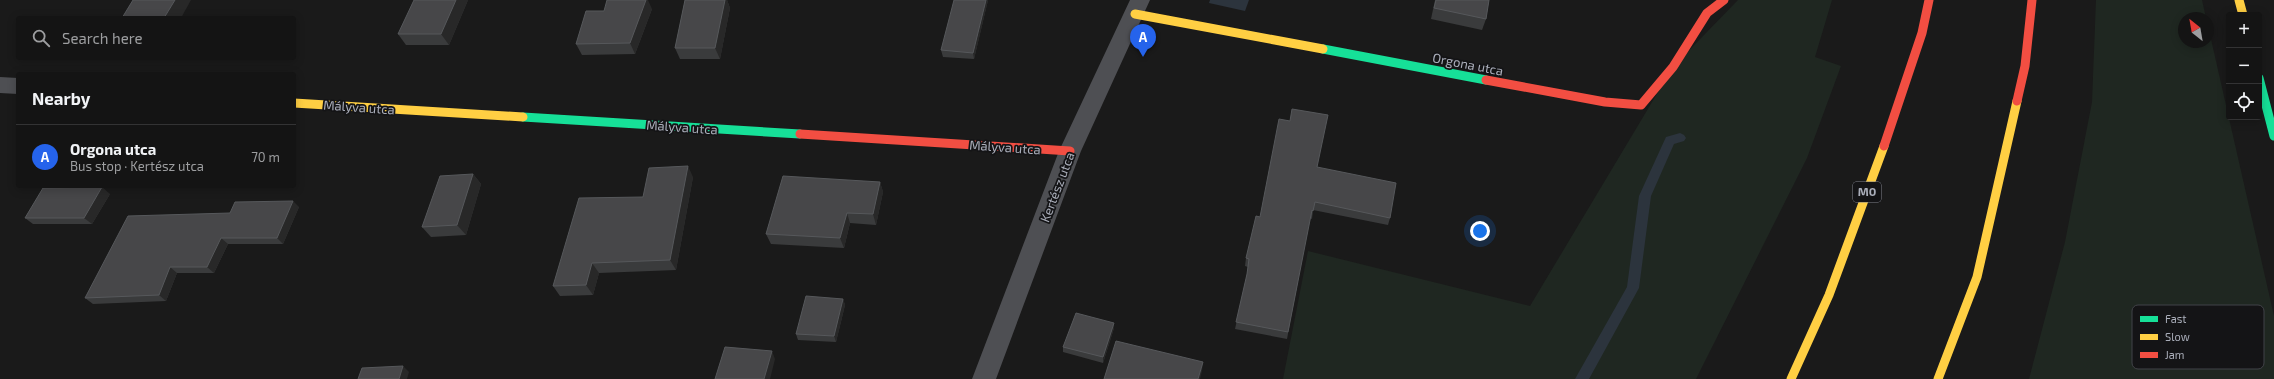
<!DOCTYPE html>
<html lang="en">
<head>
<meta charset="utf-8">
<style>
	:root { --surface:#141414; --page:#1d1d1d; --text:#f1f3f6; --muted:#9d9ea0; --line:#333334; --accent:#2563eb }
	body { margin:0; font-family:"Exo 2",sans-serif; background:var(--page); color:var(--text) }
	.controls { position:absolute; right:12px; top:12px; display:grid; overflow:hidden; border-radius:4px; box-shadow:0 2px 10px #0003 }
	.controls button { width:36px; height:36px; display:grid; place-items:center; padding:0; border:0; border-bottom:1px solid var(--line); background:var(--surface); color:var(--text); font:20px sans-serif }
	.compass { position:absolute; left:2178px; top:12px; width:36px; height:36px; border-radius:50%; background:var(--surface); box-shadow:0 2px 10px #0003; rotate:329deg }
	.you { position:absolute; left:1480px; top:231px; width:14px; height:14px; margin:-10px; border:3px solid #fff; border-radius:50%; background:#1a73e8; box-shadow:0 0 0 6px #1a73e833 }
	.badge { display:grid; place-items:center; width:26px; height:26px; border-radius:50%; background:var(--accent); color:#fff; font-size:13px; font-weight:700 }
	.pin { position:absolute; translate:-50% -33px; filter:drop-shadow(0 1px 2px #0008) }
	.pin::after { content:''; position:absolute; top:21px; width:14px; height:12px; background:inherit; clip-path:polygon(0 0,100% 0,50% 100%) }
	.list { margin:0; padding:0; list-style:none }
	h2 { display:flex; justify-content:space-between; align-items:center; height:52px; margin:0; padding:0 16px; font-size:17px }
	h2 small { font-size:13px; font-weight:400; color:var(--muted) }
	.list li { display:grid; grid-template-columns:26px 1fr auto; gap:12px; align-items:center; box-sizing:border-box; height:64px; padding:0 16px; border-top:1px solid var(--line) }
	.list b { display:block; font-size:15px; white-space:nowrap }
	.list p { margin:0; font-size:13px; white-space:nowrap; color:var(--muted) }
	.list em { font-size:13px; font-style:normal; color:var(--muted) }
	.icon { flex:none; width:22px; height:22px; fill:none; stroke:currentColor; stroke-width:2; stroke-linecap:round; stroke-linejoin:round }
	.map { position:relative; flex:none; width:2274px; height:379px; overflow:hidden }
	.search { position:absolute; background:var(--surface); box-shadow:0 2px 10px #0003; left:16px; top:16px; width:280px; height:44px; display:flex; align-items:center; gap:10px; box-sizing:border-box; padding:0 14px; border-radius:4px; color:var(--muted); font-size:15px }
	.panel { position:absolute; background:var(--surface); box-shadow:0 2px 10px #0003; left:16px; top:72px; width:280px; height:116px; border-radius:4px }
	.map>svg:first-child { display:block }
	.green { fill:#1f2721 }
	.water { fill:#2c343d }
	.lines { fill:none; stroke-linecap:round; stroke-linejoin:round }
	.stream { fill:#2c343d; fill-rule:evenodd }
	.street { fill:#4e4f53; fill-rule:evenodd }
	.fast { stroke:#16e098; stroke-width:9 }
	.slow { stroke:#ffcf43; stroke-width:9 }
	.jam { stroke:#f24e42; stroke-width:9 }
	.wall { fill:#3a3b3c }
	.shaded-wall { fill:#282828 }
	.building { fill:#474749; stroke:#56585b }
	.labels { text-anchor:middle; stroke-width:3.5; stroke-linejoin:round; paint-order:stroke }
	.shield { fill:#141416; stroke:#7e808a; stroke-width:1 }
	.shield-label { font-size:12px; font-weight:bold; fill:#abafbb }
	.street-label { font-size:13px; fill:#abafbb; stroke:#141416 }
	.key { fill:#141416; stroke:#414248; stroke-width:1 }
	.key-label { font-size:11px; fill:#abafbb }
</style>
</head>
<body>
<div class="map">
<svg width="2274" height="379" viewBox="0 0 2274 379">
	<rect width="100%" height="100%" fill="#1a1a1a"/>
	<!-- green -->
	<g class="green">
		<path d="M1738 0H1832L1815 57 1841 66 1807 158 1696 379H1283L1308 251 1530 306 1673 67Z"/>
		<path d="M2096 0H2202L2206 18H2184V42H2208V26L2274 316V379H2029L2065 242 2092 102Z"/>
	</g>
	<!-- water -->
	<path class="water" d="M1210 0H1249L1245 11 1209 3Z"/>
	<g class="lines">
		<!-- stream -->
		<path class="stream" d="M1680 133 1684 135 1686 138 1684 141 1674 144 1651 196 1639 288 1589 379H1575L1627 287 1639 196 1666 137Z"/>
		<!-- street -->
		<g class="street">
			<path d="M1130 0H1150L1081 151 996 379H972L1059 151Z"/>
			<path d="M0 77 18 78V94L0 93Z"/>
		</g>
		<!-- fast -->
		<g class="fast">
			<path d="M1323 49 1486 80"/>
			<path d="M2259 78 2274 136"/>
			<path d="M523 117 800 134"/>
		</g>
		<!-- slow -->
		<g class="slow">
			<path d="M2239 0 2243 15"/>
			<path d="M1135 14 1323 49"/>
			<path d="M294 103 523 117"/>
			<path d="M1791 379 1829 295 1884 146"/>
			<path d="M1938 379 1977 277 2017 101"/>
		</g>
		<!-- jam -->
		<g class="jam">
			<path d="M1486 80 1605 102 1641 105 1673 67 1707 13 1724 0"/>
			<path d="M2017 101 2025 66 2032 0"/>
			<path d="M800 134 1070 151"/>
			<path d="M1884 146 1922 33 1929 0"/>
		</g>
	</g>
	<!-- wall -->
	<g class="wall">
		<path d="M468 0 449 45H406L398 34Z"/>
		<path d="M685 0H727L730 8 720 59H680L675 48Z"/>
		<path d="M988 0 974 59 943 57 941 50Z"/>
		<path d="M1435 0H1489L1486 19 1482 30 1431 19Z"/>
		<path d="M652 9 635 54 582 55 576 44 604 11Z"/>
		<path d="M1317 167 1390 218 1388 225 1313 210 1312 219 1310 218 1287 339 1235 329 1247 274 1248 267 1245 266 1246 258 1260 217Z"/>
		<path d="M473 174 481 184 466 235 431 237 422 227Z"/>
		<path d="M693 177 676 270 599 273 593 295 560 296 553 286 643 197Z"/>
		<path d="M880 182 883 192 876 225 850 223 844 248 771 244 766 234Z"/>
		<path d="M110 194 92 224H33L25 218Z"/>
		<path d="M299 207 283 244H228L214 273H177L166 301 93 304 85 298 230 213Z"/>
		<path d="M843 299 845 305 836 342 798 340 796 334Z"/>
		<path d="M1114 328 1103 363 1063 352V347Z"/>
	</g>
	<!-- shaded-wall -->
	<g class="shaded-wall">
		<path d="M175 0H191L181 18H164Z"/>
		<path d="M456 0H468L449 45 441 34Z"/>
		<path d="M646 0H648L652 9 635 54 630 43Z"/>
		<path d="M725 0H727L730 8 720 59 715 48Z"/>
		<path d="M986 0H988L974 59 973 53Z"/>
		<path d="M688 166 693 177 676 270 670 260Z"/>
		<path d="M473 174 481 184 466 235 457 225Z"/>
		<path d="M880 182 883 192 876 225 873 214Z"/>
		<path d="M102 187 110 194 92 224 84 218Z"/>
		<path d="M293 201 299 207 283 244 277 238Z"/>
		<path d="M847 213 850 223 844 248 840 238Z"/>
		<path d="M221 238 228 244 214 273 207 267Z"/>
		<path d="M592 263 599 273 593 295 586 285Z"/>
		<path d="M170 267 177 273 166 301 159 295Z"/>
		<path d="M843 299 845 305 836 342 834 336Z"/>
		<path d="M1114 323V328L1103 363V357Z"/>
		<path d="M772 351 775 359 770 379H764Z"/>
		<path d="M1203 362 1202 371 1200 379H1198Z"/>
		<path d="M403 366 409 372 407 379H399Z"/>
	</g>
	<!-- building -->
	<g class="building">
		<path d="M133 0H175L164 18H122Z"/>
		<path d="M414 0H456L441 34H398Z"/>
		<path d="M607 0H646L630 43 576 44 586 11H604Z"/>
		<path d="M685 0H725L715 48H675Z"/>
		<path d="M954 0H986L973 53 941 50Z"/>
		<path d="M1436 0H1489L1486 19 1434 8Z"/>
		<path d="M1292 109 1328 115 1317 167 1396 183 1390 218 1315 202 1313 211 1312 210 1288 332 1236 322 1247 274 1249 259 1246 258 1256 216 1260 217 1279 119 1290 121Z"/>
		<path d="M688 166 670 260 592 263 586 285 553 286 579 198 643 197 649 168Z"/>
		<path d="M473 174 457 225 422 227 440 176Z"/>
		<path d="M783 176 880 182 873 214 847 213 840 238 766 234Z"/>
		<path d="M102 187 84 218H25L43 188Z"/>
		<path d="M293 201 277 238H221L207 267H170L159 295 85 298 128 216 230 213 235 202Z"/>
		<path d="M806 296 843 299 834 336 796 334Z"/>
		<path d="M1076 313 1114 323 1103 357 1063 347Z"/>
		<path d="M1116 341 1203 362 1198 379H1104Z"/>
		<path d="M725 347 772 351 764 379H715Z"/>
		<path d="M403 366 399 379H358L362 368Z"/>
	</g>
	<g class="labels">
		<!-- shield labels -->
		<rect class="shield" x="1853" y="182" width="28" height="20" rx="3"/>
		<g class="shield-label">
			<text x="1867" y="196">M0</text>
		</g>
		<!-- street labels -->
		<g class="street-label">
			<text transform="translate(1468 64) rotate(11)" y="5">Orgona utca</text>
			<text transform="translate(359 107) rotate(4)" y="5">Mályva utca</text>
			<text transform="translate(682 127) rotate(4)" y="5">Mályva utca</text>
			<text transform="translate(1005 147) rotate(4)" y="5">Mályva utca</text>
			<text transform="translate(1057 187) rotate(-69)" y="5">Kertész utca</text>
		</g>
	</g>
	<!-- legend -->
	<rect x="2132" y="305" width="132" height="64" rx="6" class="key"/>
	<rect x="2140" y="316" width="18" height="6" fill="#16e098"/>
	<rect x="2140" y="334" width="18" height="6" fill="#ffcf43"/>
	<rect x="2140" y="352" width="18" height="6" fill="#f24e42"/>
	<g class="key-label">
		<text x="2165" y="323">Fast</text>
		<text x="2165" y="341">Slow</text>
		<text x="2165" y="359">Jam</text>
	</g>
</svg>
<div class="controls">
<button>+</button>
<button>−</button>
<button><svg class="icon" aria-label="locate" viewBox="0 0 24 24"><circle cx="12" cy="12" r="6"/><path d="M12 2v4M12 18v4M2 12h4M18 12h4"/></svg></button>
</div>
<svg class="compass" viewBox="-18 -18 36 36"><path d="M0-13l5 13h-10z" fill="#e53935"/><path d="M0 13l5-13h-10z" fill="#9d9ea0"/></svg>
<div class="you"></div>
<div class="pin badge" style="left:1143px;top:57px">A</div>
<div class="search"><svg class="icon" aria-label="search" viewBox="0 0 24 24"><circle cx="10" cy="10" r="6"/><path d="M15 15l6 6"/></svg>Search here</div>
<section class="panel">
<h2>Nearby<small></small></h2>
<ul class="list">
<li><span class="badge">A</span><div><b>Orgona utca</b><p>Bus stop · Kertész utca</p></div><em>70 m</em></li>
</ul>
</section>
</div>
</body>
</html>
